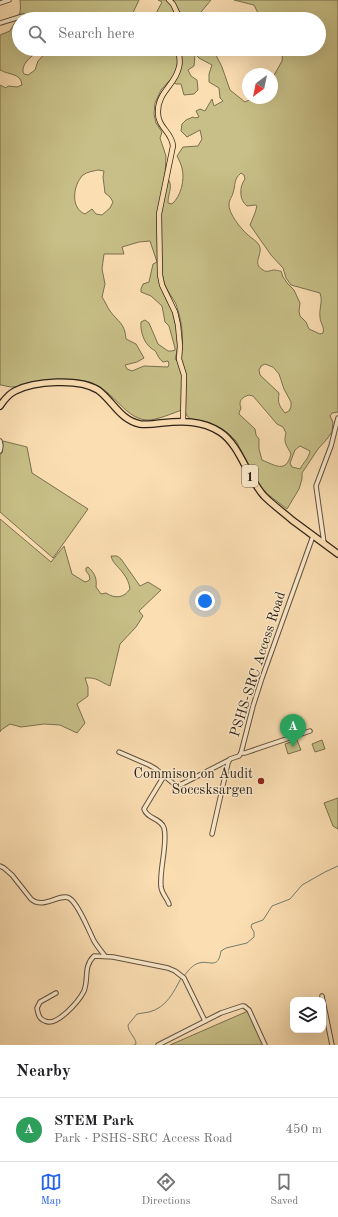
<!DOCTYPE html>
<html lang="en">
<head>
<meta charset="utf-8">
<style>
	:root { --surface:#fff; --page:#f2f2f2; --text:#202124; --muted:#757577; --line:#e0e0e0; --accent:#2563eb }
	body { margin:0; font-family:"Old Standard TT",serif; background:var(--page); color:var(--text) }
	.controls { position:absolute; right:12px; bottom:12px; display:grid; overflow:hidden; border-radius:8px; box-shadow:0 4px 16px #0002 }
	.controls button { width:36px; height:36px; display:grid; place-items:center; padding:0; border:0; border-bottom:1px solid var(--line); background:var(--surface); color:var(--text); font:20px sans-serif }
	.compass { position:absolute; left:242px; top:68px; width:36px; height:36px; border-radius:50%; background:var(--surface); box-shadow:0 4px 16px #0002; rotate:213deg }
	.you { position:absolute; left:205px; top:601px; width:14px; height:14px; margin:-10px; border:3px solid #fff; border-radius:50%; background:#1a73e8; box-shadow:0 0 0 6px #1a73e833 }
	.badge { display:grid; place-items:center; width:26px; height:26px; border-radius:50%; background:var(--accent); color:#fff; font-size:13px; font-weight:700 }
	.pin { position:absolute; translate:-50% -33px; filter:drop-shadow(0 1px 2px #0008) }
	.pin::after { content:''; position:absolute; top:21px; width:14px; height:12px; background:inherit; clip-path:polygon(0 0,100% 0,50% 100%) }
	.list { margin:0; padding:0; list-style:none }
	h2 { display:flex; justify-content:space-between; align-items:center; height:52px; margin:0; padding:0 16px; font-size:17px }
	h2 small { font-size:13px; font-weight:400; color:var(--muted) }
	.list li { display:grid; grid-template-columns:26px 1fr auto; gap:12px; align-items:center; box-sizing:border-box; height:64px; padding:0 16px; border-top:1px solid var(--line) }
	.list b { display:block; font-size:15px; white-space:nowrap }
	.list p { margin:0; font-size:13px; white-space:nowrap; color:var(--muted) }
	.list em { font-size:13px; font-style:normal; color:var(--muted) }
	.icon { flex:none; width:22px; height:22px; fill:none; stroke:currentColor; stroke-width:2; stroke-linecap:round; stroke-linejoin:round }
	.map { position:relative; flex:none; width:338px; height:1045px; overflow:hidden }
	.search { position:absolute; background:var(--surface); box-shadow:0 4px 16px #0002; left:12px; right:12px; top:12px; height:44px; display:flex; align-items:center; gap:10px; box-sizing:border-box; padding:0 14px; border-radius:22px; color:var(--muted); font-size:15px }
	.sheet { height:116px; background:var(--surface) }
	nav { display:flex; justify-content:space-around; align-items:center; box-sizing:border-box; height:56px; border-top:1px solid var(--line); background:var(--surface); font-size:11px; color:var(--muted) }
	nav a { display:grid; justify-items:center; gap:2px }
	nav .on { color:var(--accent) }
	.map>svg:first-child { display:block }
	.green { fill:#c7bf87; stroke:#7a704f; fill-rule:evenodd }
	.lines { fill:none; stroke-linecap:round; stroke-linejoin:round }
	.stream { stroke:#727f6d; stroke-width:1 }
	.minor-casing { stroke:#60513e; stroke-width:5.5 }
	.major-casing { stroke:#2d2217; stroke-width:6 }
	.highway-casing { stroke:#2d2217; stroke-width:8 }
	.minor { stroke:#fceacd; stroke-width:3.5 }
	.major { stroke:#fbdeb2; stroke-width:4.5 }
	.highway { stroke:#fbdeb2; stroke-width:5.5 }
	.poi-dot { fill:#8f2418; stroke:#fceacd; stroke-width:1.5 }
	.labels { text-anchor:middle; stroke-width:3; stroke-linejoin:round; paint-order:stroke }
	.shield { fill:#fceacd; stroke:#6b5e4e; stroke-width:1 }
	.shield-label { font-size:13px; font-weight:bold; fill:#2d2217 }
	.street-label { font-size:14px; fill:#2d2217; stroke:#fceacd }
	.poi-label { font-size:14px; fill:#2d2217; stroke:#fceacd; text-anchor:end }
</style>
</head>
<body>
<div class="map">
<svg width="338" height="1045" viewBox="0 0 338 1045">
	<rect width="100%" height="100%" fill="#fbdeb2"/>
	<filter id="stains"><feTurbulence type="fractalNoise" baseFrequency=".005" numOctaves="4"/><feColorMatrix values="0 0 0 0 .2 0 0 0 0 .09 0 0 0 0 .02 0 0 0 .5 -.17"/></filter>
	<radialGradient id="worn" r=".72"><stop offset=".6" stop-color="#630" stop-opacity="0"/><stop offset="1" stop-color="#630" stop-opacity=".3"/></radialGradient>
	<!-- green -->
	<g class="green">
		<path d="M20 0H139L130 19H19V49H39C33 57 22 61 23 72L24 74 28 75 35 70 38 61 49 49H213L222 67 230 90 245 102 253 98H272V79L282 61 283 49H319V19H264L259 15 254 5 234 0H338V412L332 413 330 416 333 422 332 432 327 439 318 449 302 473V479L299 489 287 509 266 493 259 484 236 441C227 431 216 424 204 421 200 421 195 421 191 419 187 417 185 413 185 409 175 412 156 421 146 420 123 418 111 385 85 381 69 378 52 379 36 382 28 383 20 387 12 387 8 387 4 385 0 385V85L6 88 8 86 17 87 22 85C21 73 9 75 0 70V35L10 31C17 17 22 18 20 0ZM195 54 199 58 212 65 209 74V82L219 88 220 98 223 101 214 106 212 99 205 111 200 109 196 111 199 117 195 118 193 117 186 120 182 124 181 131 187 137 200 130 202 139 198 146 183 147 177 156C179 160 181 164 182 168 185 180 181 196 172 204L168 203C168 191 175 185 165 176L166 156 160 138 162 132 156 123 154 114 155 103 161 90 170 80 176 84H181L184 95 194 94 198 90 197 80 191 76 188 70 194 66ZM98 170 104 171 103 177 105 193 110 197 113 202 110 208 102 215 96 214 92 209 85 214C70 208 73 185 83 175 87 172 93 171 98 170ZM241 173 244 175 245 179C239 187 239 200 247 206L255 205 257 206 255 213 250 225 271 255 283 268 286 278 291 285 320 293C323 303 319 307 320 317 320 323 325 327 323 333L320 334 309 329 306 322 300 316 299 311 300 303 294 290 288 284 283 277 281 271C280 271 275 270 275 270 270 270 267 273 263 270 251 263 264 254 259 245 256 240 252 239 248 235 241 229 228 213 229 204 229 200 232 197 233 193 236 184 233 180 241 173ZM150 241 157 262 153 264 149 282 143 284 141 289V292L151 296 162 306 165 322 169 326 175 348V350L172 351H168L158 344 149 323 145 320 141 322C140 331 144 343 151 348 154 351 154 349 156 352 158 356 159 359 163 362L168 361 169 364 168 367 144 366 132 371 127 369 125 365 137 362 144 358 136 344 126 339C125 323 118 322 110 311 107 307 105 301 102 297L105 284 102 269 104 254H124L122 247 139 242ZM162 273C163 277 164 282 165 285 168 292 173 298 176 304 182 321 186 346 178 362L175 359C184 330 170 303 159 276ZM265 364 273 367 279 374 284 389 291 402V407L289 411 285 413C278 404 278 403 279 393L260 375 259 370 261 366ZM249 395 253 396 277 424 283 427 286 433C283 444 287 445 291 454 286 474 275 465 262 460L259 449V439L256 435 255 429 239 414V413L241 408C238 401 242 397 249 395ZM300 446 310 451C309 458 303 463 300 469L292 467 290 463 295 450Z"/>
		<path d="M158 0H211L201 12V19H153L162 2Z"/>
		<path d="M3 441 27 447 32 473 88 509 53 558 0 512V454L2 453Z"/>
		<path d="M0 519 51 562 64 546 72 574 85 582 88 581 90 579 89 575 86 571V568L88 567C95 573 97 579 96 587L101 594 106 593C115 599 124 598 130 589 129 583 127 578 123 573 119 567 113 564 111 556H117L121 559 140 586 148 582 161 590 139 611 143 616 136 627 120 644 110 686C100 682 97 677 85 678L88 687V696L77 704 85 723 77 733 60 725 44 724 21 727 10 724 1 730 0 732Z"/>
		<path d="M297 740 301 750 288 754 285 744Z"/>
		<path d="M322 740 325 749 315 752 312 744Z"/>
		<path d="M338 798V829L333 826 324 803Z"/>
		<path d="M248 1011 264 1045H170Z"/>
	</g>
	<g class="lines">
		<!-- stream -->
		<g class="stream">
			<path d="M184 976C188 971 192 965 199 963 210 960 218 970 221 951L226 948 247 943 254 937V932L251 927 252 924 263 920 272 906 290 899 302 885 325 872 338 866"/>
			<path d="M134 1045 136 1044C136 1037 128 1033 128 1025L137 1014C141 1013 145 1013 149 1012 166 1008 174 992 181 978"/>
		</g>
		<defs>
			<g id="minor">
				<path d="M0 3 9 0"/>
				<path d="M0 23 23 16"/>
				<path d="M0 441 1 446 0 451"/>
				<path d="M324 543 316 486 331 446 338 418"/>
				<path d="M310 731 245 753H241L253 706 262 678 313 536"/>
				<path d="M119 752 149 765 156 769 174 784 177 785 182 784 229 760"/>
				<path d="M164 776 144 809C147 819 161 818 164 828 168 844 159 870 161 887 162 894 167 898 169 904"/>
				<path d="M212 834 228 763 230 759 239 756 241 753"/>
				<path d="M0 866 4 868 12 875 31 899C43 910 60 893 69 898 78 903 89 931 94 941 97 946 101 951 105 956"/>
				<path d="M56 993 40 1002 37 1008C38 1014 39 1019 45 1021 57 1027 79 1001 84 991 89 978 83 967 94 956L113 957 168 968 175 971 184 978 205 1021"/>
				<path d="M322 996 332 1045"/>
				<path d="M158 1045 221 1013 242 1006H244L249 1010 265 1045"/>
			</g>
			<g id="major">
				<path d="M169 0 173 4 180 19"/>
				<path d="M178 49C179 55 181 61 179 67 176 84 158 92 158 111 157 128 172 131 173 146L159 214 160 275 162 285 175 312 178 325 180 346 179 359 184 375 183 421"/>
			</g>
			<path id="highway" d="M0 406C4 400 9 394 15 391 34 381 79 378 98 390 113 401 120 420 140 424 147 425 154 424 161 423 182 421 201 420 220 432 240 445 247 477 264 496 273 505 283 512 292 520 307 531 323 543 338 554"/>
		</defs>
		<!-- minor casing -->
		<use href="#minor" class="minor-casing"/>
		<!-- major casing -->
		<use href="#major" class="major-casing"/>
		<!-- highway casing -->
		<use href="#highway" class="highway-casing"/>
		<!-- minor -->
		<use href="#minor" class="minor"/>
		<!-- major -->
		<use href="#major" class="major"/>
		<!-- highway -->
		<use href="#highway" class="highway"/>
	</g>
	<!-- markers -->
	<circle class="poi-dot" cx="261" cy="781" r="4"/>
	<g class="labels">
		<!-- shield labels -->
		<rect class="shield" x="242" y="465" width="16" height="22" rx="3"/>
		<g class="shield-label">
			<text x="250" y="481">1</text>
		</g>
		<!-- street labels -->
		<g class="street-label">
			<text transform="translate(257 664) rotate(-72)" y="5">PSHS-SRC Access Road</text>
		</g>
		<!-- poi labels -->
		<g class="poi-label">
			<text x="253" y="778">Commison on Audit<tspan x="253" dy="16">Soccsksargen</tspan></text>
		</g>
	</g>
	<rect width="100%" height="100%" filter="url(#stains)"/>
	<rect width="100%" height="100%" fill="url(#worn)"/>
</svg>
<div class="controls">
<button><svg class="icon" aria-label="layers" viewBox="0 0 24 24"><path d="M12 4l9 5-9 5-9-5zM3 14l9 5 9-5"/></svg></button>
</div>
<svg class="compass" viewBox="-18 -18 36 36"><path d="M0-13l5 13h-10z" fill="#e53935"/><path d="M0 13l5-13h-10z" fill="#757577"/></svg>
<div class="you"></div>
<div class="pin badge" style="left:293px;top:747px;background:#2e9e5b">A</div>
<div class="search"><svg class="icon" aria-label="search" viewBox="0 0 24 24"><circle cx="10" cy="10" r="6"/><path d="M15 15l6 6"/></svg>Search here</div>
</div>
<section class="sheet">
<h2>Nearby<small></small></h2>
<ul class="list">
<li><span class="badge" style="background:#2e9e5b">A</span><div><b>STEM Park</b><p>Park · PSHS-SRC Access Road</p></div><em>450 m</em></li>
</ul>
</section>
<nav>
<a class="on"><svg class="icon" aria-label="map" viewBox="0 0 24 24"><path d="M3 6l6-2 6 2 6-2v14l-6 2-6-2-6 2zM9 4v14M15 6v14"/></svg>Map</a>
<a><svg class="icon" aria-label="directions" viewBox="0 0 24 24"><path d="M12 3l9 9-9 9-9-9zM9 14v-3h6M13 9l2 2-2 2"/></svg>Directions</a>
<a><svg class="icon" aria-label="saved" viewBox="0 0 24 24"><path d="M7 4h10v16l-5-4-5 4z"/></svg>Saved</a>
</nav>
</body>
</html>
